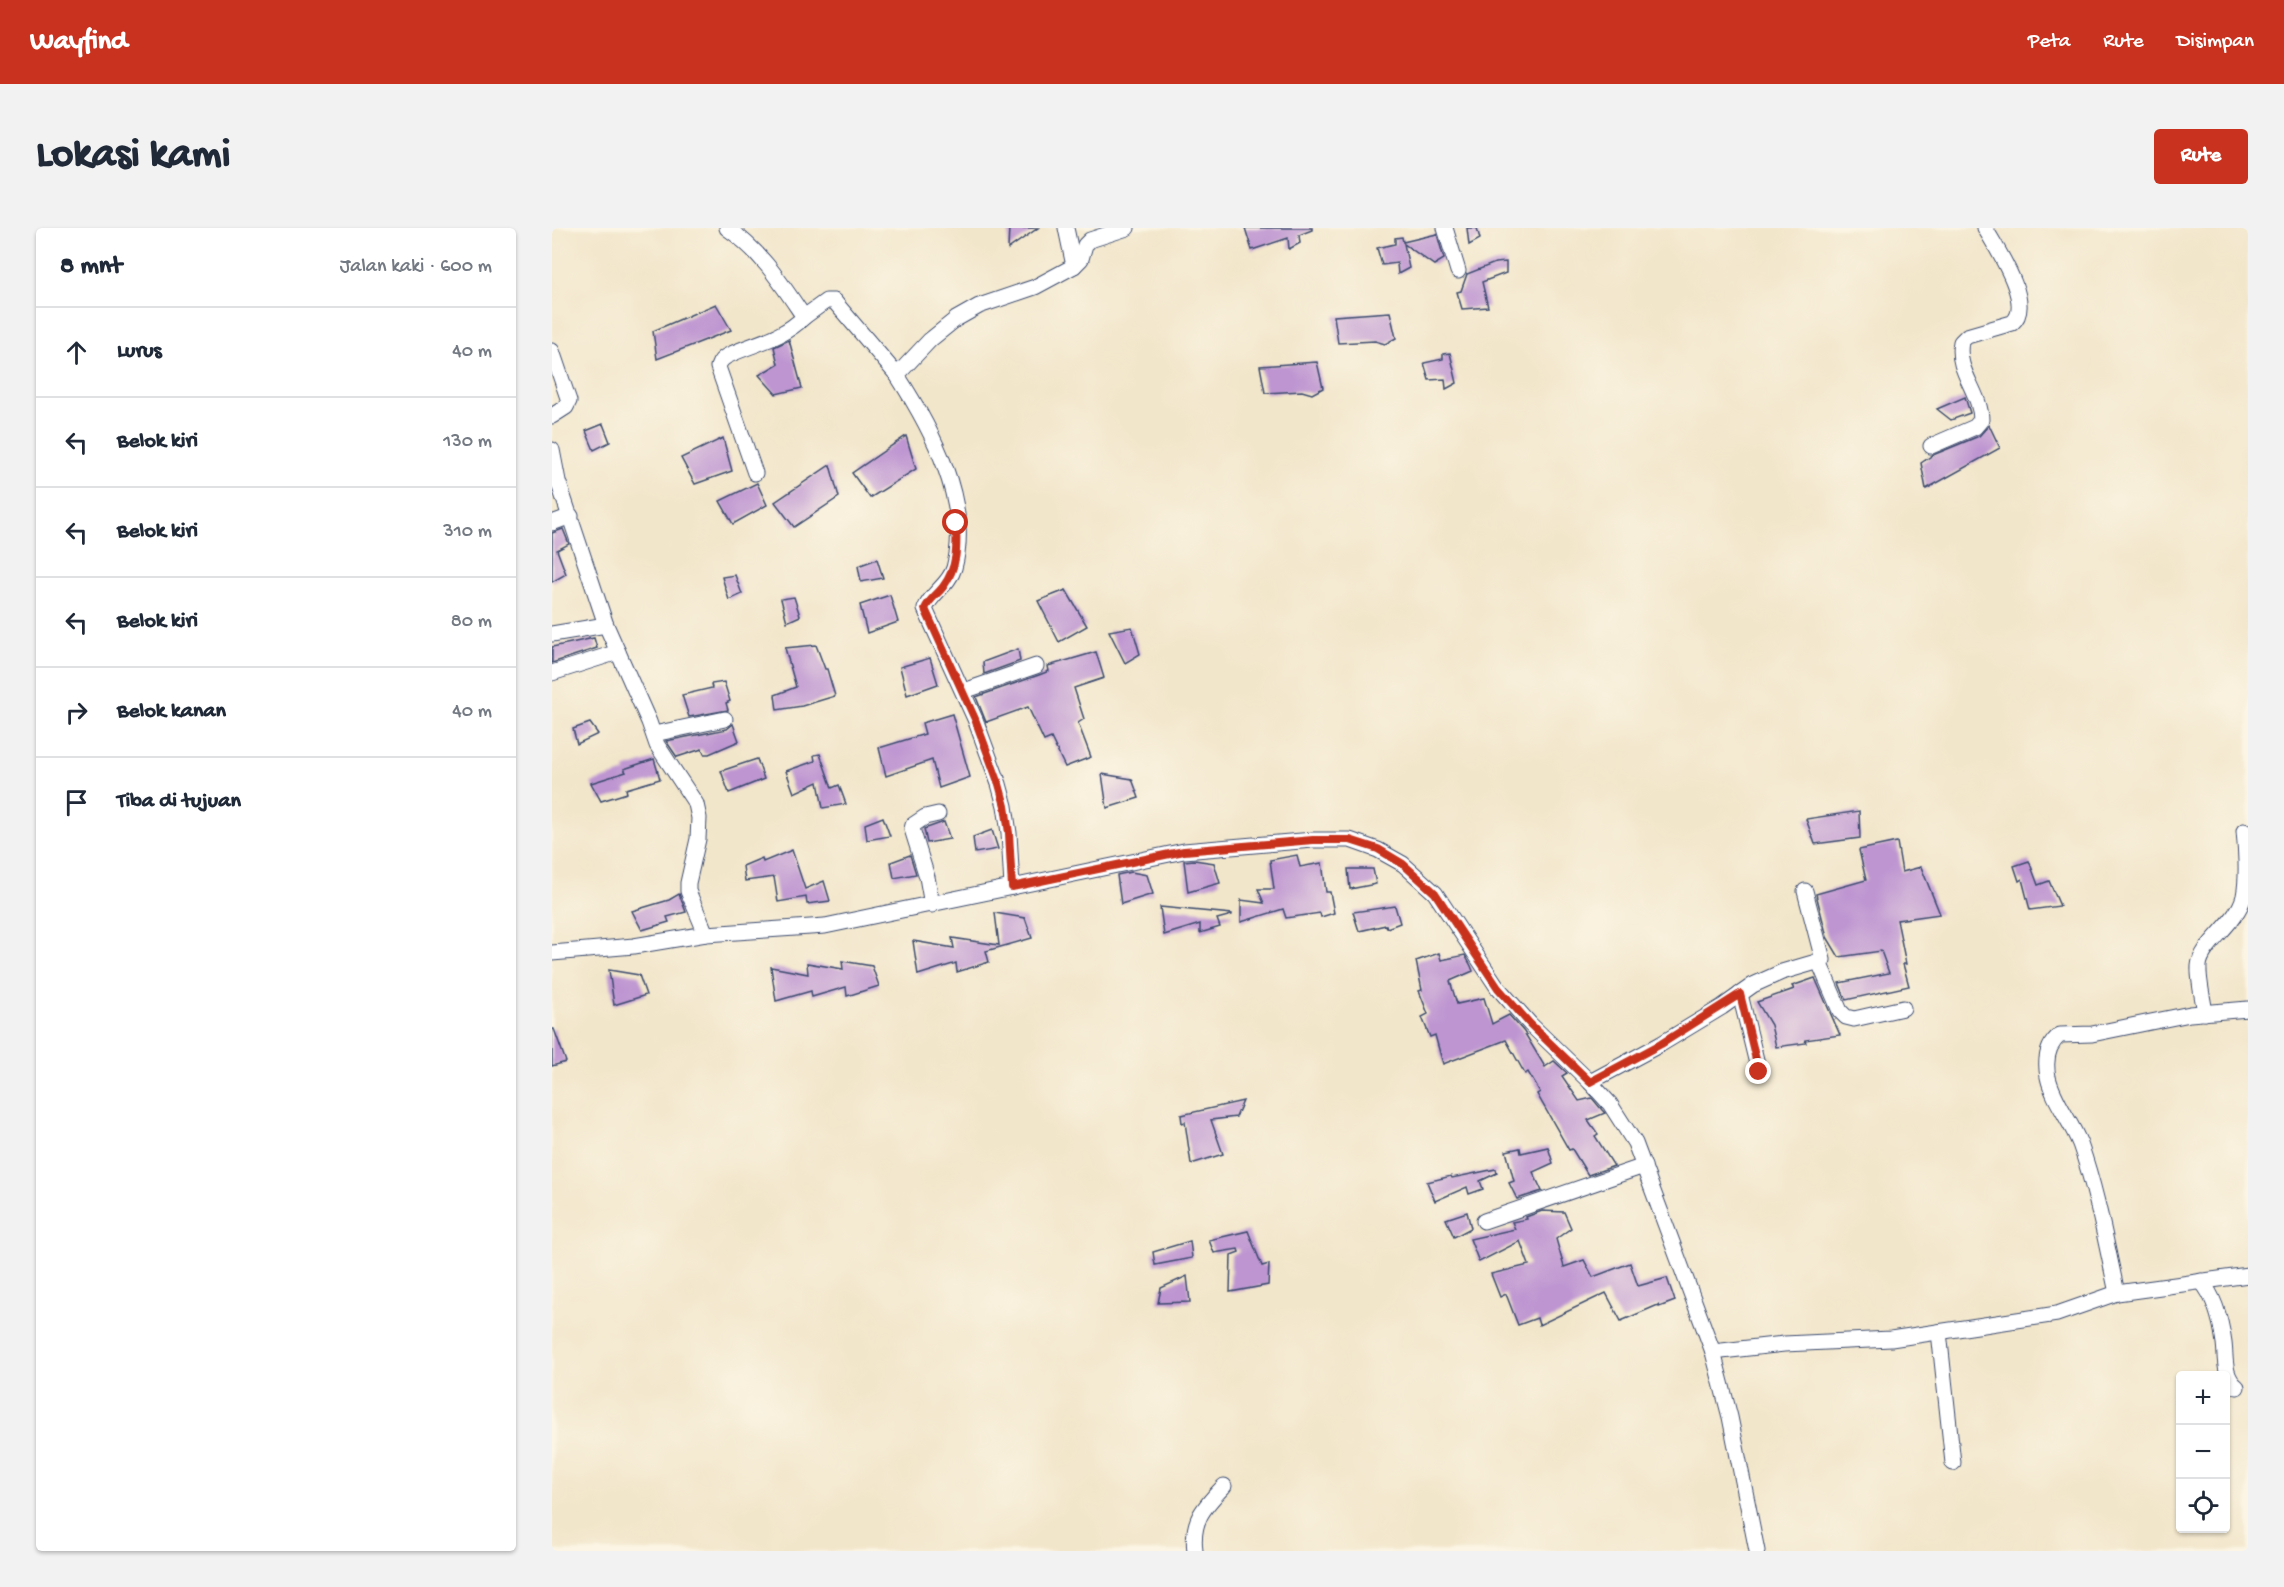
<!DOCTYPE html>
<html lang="id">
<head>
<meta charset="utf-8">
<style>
	:root { --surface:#fff; --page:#f2f2f3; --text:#1f2937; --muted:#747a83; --line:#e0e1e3; --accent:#c8321e }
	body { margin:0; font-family:"Gochi Hand",sans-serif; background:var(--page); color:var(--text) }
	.controls { position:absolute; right:18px; bottom:18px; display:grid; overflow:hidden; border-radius:6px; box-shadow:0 2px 4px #0004 }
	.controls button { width:54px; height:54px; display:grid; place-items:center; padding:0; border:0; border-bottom:2px solid var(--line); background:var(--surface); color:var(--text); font:30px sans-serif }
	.stop { position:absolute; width:18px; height:18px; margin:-14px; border:4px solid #c8321e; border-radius:50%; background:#fff }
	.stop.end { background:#c8321e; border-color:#fff; box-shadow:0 2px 6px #0008 }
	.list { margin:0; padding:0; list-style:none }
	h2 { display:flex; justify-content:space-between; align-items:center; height:78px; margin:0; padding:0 24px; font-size:26px }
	h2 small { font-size:20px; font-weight:400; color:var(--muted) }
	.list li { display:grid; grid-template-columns:39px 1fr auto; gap:18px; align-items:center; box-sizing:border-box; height:90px; padding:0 24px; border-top:2px solid var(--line) }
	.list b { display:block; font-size:22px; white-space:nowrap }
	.list em { font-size:20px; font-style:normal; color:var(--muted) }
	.icon { flex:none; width:33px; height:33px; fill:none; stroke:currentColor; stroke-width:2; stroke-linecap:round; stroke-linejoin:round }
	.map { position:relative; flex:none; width:1696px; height:1323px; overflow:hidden; border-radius:6px }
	header { display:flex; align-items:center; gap:36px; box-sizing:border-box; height:84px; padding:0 30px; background:var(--accent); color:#fff }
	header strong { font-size:28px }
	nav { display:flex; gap:33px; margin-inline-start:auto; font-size:21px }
	.intro { display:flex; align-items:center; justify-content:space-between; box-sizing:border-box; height:144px; padding:0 36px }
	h1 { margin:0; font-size:42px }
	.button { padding:15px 27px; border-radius:6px; background:var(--accent); color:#fff; font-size:21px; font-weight:700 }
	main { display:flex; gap:36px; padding:0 36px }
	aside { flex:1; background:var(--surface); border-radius:6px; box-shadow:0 2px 4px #0004 }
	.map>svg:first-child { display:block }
	.building { fill:#be95d1 }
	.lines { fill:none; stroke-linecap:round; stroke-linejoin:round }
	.minor-casing { stroke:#3b4a6e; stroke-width:17 }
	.minor { stroke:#fff; stroke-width:15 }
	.route { stroke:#c8321e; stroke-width:8 }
</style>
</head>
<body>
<header>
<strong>Wayfind</strong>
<nav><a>Peta</a><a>Rute</a><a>Disimpan</a></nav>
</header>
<div class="intro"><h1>Lokasi kami</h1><a class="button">Rute</a></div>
<main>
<aside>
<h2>8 mnt<small>Jalan kaki · 600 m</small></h2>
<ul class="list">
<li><svg class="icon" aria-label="ahead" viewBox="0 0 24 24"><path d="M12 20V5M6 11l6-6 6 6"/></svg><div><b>Lurus</b></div><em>40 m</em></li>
<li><svg class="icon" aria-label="left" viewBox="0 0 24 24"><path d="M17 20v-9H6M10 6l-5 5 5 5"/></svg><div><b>Belok kiri</b></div><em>130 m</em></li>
<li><svg class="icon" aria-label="left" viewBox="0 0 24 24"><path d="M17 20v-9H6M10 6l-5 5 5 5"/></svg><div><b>Belok kiri</b></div><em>310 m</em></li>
<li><svg class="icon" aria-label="left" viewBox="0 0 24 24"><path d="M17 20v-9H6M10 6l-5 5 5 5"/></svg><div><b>Belok kiri</b></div><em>80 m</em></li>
<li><svg class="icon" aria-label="right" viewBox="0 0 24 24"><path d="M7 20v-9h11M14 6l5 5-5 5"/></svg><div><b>Belok kanan</b></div><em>40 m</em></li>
<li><svg class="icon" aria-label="arrive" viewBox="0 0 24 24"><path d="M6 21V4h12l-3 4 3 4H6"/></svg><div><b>Tiba di tujuan</b></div></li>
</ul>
</aside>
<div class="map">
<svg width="1696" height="1323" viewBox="0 0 1696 1323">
	<rect width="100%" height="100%" fill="#fcf5e5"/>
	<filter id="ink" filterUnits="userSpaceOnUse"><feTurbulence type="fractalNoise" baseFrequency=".0167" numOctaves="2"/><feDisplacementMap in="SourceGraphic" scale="12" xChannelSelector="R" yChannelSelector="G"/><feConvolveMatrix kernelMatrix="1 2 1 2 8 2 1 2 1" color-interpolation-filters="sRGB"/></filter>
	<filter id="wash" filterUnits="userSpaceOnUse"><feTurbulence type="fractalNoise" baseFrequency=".008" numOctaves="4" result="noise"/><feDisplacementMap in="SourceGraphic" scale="24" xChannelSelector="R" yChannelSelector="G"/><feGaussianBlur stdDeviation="1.35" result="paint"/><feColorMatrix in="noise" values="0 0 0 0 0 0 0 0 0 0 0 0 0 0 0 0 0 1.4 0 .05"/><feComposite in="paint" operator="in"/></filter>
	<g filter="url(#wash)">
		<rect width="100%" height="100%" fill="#f2e6ca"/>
		<g id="blocks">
			<!-- building -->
			<g class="building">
				<path d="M457 0H486L456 21Z"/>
				<path d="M693 0H760V2L747 7 748 15 737 21 736 10 700 22Z"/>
				<path d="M915 0H925L928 11 917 17Z"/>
				<path d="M885 6 892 31 882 37 852 16 857 40 846 46 845 35 830 37 825 20 843 16V10L850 9 851 14Z"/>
				<path d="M954 34V45L930 54 936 79 910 81 905 64 909 63 915 46 943 35Z"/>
				<path d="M164 76 179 102 105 131 101 103Z"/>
				<path d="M838 84 844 110 833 116 823 113 786 115 782 88Z"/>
				<path d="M237 112 250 160 224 166 207 147 226 136 222 119Z"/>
				<path d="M898 125 905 155 894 161 893 151 877 152 872 135 891 131V126Z"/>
				<path d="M765 134 771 160 760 166 750 163 713 165 708 138Z"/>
				<path d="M1413 169 1418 185 1399 192 1385 181Z"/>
				<path d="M51 196 58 214 42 222 34 203Z"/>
				<path d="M1437 197 1448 220 1374 261 1369 235 1381 227 1427 208Z"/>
				<path d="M354 208 364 241 318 270 300 245Z"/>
				<path d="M171 210 180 243 143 256 129 230Z"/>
				<path d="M278 237 287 269 242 299 223 274Z"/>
				<path d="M205 255 215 277 181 296 168 273Z"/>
				<path d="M11 301 17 316 5 322 14 346 0 354V305Z"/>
				<path d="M325 331 331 350 309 354 306 338Z"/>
				<path d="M183 347 190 366 177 372 170 349Z"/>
				<path d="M514 362 535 398 507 414 486 373Z"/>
				<path d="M338 367 346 394 315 405 308 377Z"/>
				<path d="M242 369 248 388 235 394 229 371Z"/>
				<path d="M580 399 588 426 573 435 557 403Z"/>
				<path d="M42 410 45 420 0 435V419Z"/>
				<path d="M264 417 273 441H275L283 468 250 478 225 482 223 467 244 459 233 420Z"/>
				<path d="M466 421 468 433 432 446 431 434Z"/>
				<path d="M544 424 552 450 522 460 532 491 526 495 539 529 513 539 499 510 492 513 476 479 434 494 424 469 487 447 497 443 496 438Z"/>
				<path d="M378 430 386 456 355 467 348 439Z"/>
				<path d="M172 454 178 473 174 475 176 482 137 489 130 467 160 460 159 456Z"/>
				<path d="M400 486 418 549 387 560 380 532 334 548 327 520 373 506 370 495Z"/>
				<path d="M38 495 46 506 25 516 21 501Z"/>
				<path d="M181 496 187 513 157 526H152L150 521 125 529 114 513 175 501Z"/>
				<path d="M268 526 280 560 287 557 294 576 271 580 266 554 242 565 234 543 263 533 262 527Z"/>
				<path d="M102 531 108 551 74 561 75 565 49 573 39 555 74 544 72 541Z"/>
				<path d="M205 531 212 551 177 565 169 543Z"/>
				<path d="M550 546 580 551 587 570 555 580Z"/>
				<path d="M1307 583 1308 610 1263 616 1254 591Z"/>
				<path d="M331 589 338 608 315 612 313 596Z"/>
				<path d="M392 594 398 611 375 615 372 601Z"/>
				<path d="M440 602 446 621 423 625 421 609Z"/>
				<path d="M1345 614 1350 644 1369 639 1388 686 1345 692 1354 736H1351L1357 758 1294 772 1287 755 1337 745 1329 723 1287 729 1275 709 1264 666 1314 652 1307 622Z"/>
				<path d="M240 622 253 661 272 653 278 673 255 676 254 669 226 674 222 649 193 653 191 638 210 630 211 634Z"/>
				<path d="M358 627 364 646 342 650 339 634Z"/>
				<path d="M745 627 748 639 770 635 774 664H778L782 685 769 689 768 685 734 690 731 681 689 694V672L712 675 706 661H722L718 632Z"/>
				<path d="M642 632 662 635 668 655 636 664 632 633Z"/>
				<path d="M1477 633 1486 657 1497 653 1508 678 1478 682 1470 651 1467 653 1462 638Z"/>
				<path d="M796 641H821L824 656 798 661Z"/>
				<path d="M579 644 595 647 601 666 569 676 565 647Z"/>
				<path d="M127 666 134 684 115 689 117 694 90 702 80 683 117 672Z"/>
				<path d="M843 678 848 695 835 700 834 697 807 703 801 684Z"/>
				<path d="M608 679 680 686V687L665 691 668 699 648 705V696L612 707Z"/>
				<path d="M443 685 473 690 480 710 434 723 437 734 405 744 404 735 366 747 361 713 402 720 400 710 447 717Z"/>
				<path d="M887 725 889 732 913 727 919 738 921 743 898 753 905 776 932 770 940 796 957 787 972 804 993 839 1002 833 1015 845 1010 848 1027 873 1040 870 1050 882 1053 885 1036 892 1046 906 1043 908 1062 938 1036 947 1020 921 1017 922 985 866 988 864 976 844 973 846 954 812 891 836 883 807 878 809 870 789 876 786 867 763 870 762 864 733Z"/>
				<path d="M290 733 320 738 327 758 295 768 294 759 260 769 259 763 224 773 219 739 256 746 255 735 291 741Z"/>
				<path d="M57 742 87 747 94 767 62 777Z"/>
				<path d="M1263 750 1288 807 1253 812 1254 815 1224 819 1219 797 1205 774 1242 761 1240 758Z"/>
				<path d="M0 801H2L14 834 0 838Z"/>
				<path d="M691 873 684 889 659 892 671 926 639 936 633 894 630 895 629 887Z"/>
				<path d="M996 919 1001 935 981 944 990 963 965 971 957 955 962 953 954 923 968 920 969 925Z"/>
				<path d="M944 941 945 945 928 953 931 961 917 966 915 959 883 973 875 954 899 948 900 950Z"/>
				<path d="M990 983 1012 984 1019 1000 1004 1011 1012 1039 1032 1032 1041 1049 1078 1035 1086 1058 1115 1050 1123 1073 1107 1079 1106 1077 1069 1093 1054 1065 987 1097 985 1090 966 1097 954 1066 948 1069 939 1046 977 1037 968 1013 927 1034 918 1011 963 1001 960 994 975 991 974 989Z"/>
				<path d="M915 984 919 1000 902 1009 894 991Z"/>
				<path d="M696 1003 710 1038 717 1036 716 1057 678 1064 679 1027 687 1024 686 1021 662 1025 657 1012Z"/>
				<path d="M638 1013 640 1030 603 1037 601 1024Z"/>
				<path d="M635 1048 638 1074 606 1075 609 1060Z"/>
			</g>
		</g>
	</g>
	<g filter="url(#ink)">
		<use href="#blocks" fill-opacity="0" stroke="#3b4a6e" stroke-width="1.5"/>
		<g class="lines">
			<defs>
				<g id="minor">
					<path d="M175 0C210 24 229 55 252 89 229 112 201 115 175 128 170 131 168 133 166 139L203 245"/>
					<path d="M514 0 522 38"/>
					<path d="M893 0 906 43"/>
					<path d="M252 89 274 73H282L345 147"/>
					<path d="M0 123 17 173 14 179 0 188"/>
					<path d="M1379 218 1423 199 1429 192C1429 164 1403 143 1409 114L1415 108 1460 95C1483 77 1444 20 1433 0"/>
					<path d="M0 222 6 253 54 397 97 494 105 517 144 576 147 590 146 611 136 655V663L154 706"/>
					<path d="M0 295 19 288"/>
					<path d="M0 406 54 397"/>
					<path d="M0 445 66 424"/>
					<path d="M412 463 484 438"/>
					<path d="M102 506 173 491"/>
					<path d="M460 659 457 605 453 578 447 556 423 491 373 381C379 365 397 357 402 340 420 275 379 200 345 147L378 112 404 91 427 78 483 59 522 38 529 31 533 17 538 12 575 0"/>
					<path d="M380 677 375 649 360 601 361 597 373 589 386 586"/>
					<path d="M0 725 82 718 154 706 273 698 632 623 761 612H798L826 622 851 636 883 665 946 760 978 796 1038 854 1058 876 1083 915 1161 1124 1178 1189 1205 1323"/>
					<path d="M1267 734 1288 783 1294 789 1302 791 1351 780"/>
					<path d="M1188 766 1207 844"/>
					<path d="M1653 785C1651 770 1646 752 1647 738 1649 716 1685 696 1692 668 1696 648 1694 624 1692 603"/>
					<path d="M1038 854 1109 816 1170 779 1201 757 1230 744 1271 732 1253 663"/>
					<path d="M932 993 1092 938"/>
					<path d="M1649 1053C1663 1069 1669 1093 1672 1115 1674 1130 1671 1148 1685 1159"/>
					<path d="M1565 1065C1554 1015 1545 964 1528 916 1519 893 1501 872 1496 849 1493 833 1495 817 1508 807L1540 806 1638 786 1696 781"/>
					<path d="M1387 1104 1401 1235"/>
					<path d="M1161 1124 1232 1116 1339 1111 1505 1086 1565 1065 1696 1047"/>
					<path d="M643 1323C639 1292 652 1279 672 1258"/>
				</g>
			</defs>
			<!-- minor casing -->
			<use href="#minor" class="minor-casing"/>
			<!-- minor -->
			<use href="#minor" class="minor"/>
		</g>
	</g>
	<g class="lines" filter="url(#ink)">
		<!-- route -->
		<path class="route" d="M404 295C405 318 406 339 391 359 385 367 377 371 373 381L423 491 447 556 453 578 457 605 460 659 632 623 761 612H798L826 621 851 636 883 665 946 760 978 796 1038 854 1109 816 1188 766 1207 844"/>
	</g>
</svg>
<div class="controls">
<button>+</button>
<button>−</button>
<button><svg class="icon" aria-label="locate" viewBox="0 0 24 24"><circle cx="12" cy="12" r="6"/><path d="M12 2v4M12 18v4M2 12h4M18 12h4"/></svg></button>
</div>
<div class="stop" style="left:404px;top:295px"></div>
<div class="stop end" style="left:1207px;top:844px"></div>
</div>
</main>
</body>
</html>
